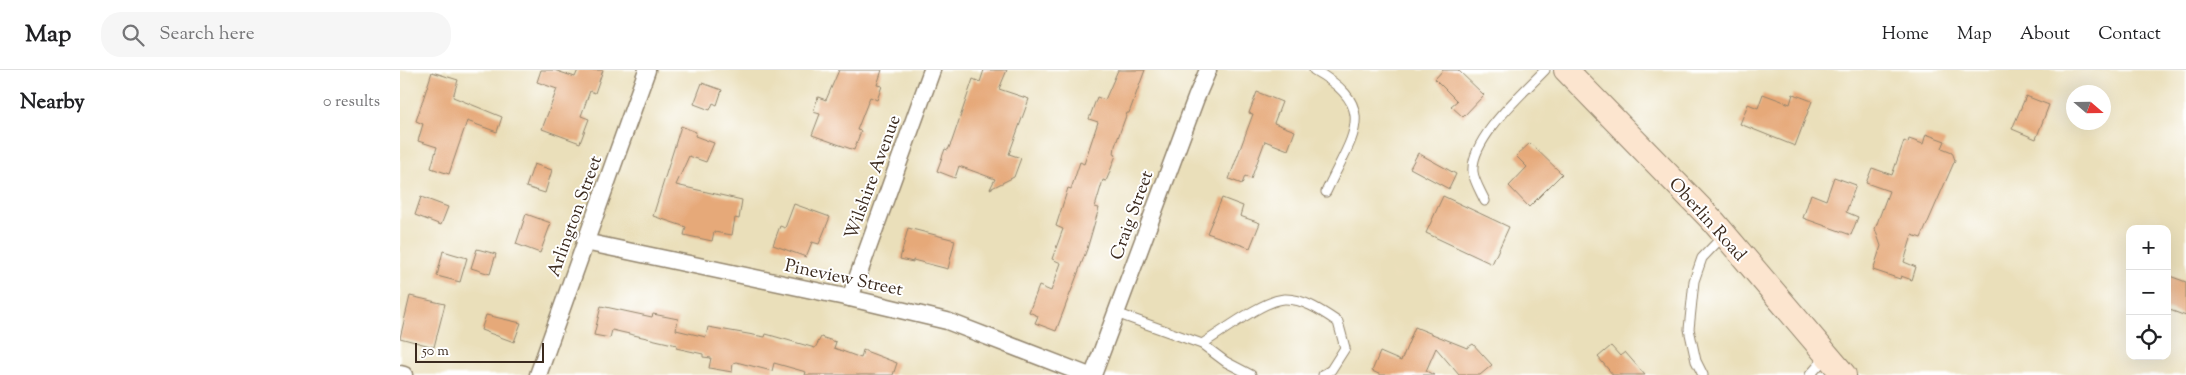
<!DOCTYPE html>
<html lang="en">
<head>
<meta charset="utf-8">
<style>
	:root { --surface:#fff; --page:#f6f6f6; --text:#202124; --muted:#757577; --line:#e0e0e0 }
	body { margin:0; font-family:"Sorts Mill Goudy",serif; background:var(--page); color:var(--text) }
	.controls { position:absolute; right:15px; bottom:15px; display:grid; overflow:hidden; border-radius:10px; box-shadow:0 5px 20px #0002 }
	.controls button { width:45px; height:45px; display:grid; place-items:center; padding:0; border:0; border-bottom:1px solid var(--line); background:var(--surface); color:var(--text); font:25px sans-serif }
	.compass { position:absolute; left:1666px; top:15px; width:45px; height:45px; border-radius:50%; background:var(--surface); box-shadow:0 5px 20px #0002; rotate:110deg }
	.scale { position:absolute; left:15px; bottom:12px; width:129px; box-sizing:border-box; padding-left:5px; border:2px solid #3b2a1e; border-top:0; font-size:14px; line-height:18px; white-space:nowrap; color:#3b2a1e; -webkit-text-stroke:4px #fff; paint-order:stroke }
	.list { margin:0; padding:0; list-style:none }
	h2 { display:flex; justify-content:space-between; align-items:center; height:65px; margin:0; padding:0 20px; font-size:21px }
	h2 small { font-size:16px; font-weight:400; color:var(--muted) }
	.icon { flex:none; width:28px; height:28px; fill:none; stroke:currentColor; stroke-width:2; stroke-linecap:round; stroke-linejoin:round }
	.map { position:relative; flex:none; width:1786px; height:305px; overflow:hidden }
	header { display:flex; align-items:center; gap:30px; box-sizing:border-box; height:70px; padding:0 25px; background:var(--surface); border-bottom:1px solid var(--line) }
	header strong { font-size:24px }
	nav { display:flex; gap:28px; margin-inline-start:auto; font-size:18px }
	.search { width:350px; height:45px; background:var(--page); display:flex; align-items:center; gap:12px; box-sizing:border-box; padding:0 18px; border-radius:20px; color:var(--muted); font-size:19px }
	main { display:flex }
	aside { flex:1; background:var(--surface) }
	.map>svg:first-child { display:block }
	.building { fill:#e6a979 }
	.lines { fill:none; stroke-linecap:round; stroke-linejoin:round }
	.service-casing { stroke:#92846c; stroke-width:11 }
	.minor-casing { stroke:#92846c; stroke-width:19 }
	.secondary-casing { stroke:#92846c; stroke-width:26 }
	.service { stroke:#fff; stroke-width:9 }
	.minor { stroke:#fff; stroke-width:16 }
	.secondary { stroke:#fce5cf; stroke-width:24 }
	.labels { text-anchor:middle; stroke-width:4; stroke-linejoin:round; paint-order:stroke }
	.street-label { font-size:18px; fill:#3b2a1e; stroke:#fff }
</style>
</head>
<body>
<header>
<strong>Map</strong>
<div class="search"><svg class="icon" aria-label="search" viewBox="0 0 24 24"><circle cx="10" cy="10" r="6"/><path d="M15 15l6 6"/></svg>Search here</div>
<nav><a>Home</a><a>Map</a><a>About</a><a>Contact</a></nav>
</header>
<main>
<aside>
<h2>Nearby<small>0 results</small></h2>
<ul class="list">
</ul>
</aside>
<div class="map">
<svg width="1786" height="305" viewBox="0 0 1786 305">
	<rect width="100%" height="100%" fill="#fff"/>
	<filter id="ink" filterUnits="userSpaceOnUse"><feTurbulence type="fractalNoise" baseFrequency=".02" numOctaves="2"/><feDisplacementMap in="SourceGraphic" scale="10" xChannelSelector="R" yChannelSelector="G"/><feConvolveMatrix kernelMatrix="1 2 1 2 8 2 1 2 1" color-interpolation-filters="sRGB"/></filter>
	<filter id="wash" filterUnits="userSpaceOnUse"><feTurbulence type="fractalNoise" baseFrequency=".0096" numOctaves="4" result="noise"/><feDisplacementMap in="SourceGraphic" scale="20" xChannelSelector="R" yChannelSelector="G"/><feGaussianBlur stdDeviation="1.12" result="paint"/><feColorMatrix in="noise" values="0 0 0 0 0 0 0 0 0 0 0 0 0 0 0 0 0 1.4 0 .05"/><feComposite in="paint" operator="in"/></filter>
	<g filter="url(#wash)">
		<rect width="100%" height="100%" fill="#eadfba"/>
		<g id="blocks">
			<!-- building -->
			<g class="building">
				<path d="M141 0H154L175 7 178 0H203L195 23 190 21 181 46 189 49 180 73 142 59 157 19 137 12Z"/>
				<path d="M439 0H482L477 15 482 16 477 30 470 27 457 60 461 61 454 80 412 65 420 44 413 42 418 27 426 30Z"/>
				<path d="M584 0H607L599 19 629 29 609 84 621 88 614 107 590 119 595 109 559 96 555 108 537 101 545 79 548 80 552 71 573 9 580 12Z"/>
				<path d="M718 0H745L729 43H727L715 76 714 84 716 85 709 104 706 111 703 110 695 137 699 138 687 179 656 261 635 253 638 246 629 242 639 216 651 221 661 193 652 189 663 159 656 156 668 118 671 119 680 92 684 94 698 52 689 49 697 27 705 30Z"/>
				<path d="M1043 0H1058L1084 25 1063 47 1051 36 1057 31 1035 9Z"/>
				<path d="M32 2 58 10 53 27 102 47 97 62 67 51 49 104 31 98 37 77 18 71 23 54 16 51Z"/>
				<path d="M302 13 322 20 317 35 313 33 310 40 294 34Z"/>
				<path d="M857 22 882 32 874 53 895 61 888 80 865 71 851 109 845 106 842 114 829 109 853 44 849 43Z"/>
				<path d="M1363 24 1390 34 1393 24 1412 31 1395 76 1340 54 1348 34 1358 38Z"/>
				<path d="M1626 26 1649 35 1636 69 1612 59Z"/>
				<path d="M281 56 296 62 295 66 314 73 306 92 289 86 276 115 342 130 339 149 335 148 332 165 314 162 312 171 284 165 286 157 253 146Z"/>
				<path d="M1526 64 1545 71 1542 78 1552 82 1555 90 1521 168 1512 165 1504 192 1516 197 1512 210 1501 206 1500 209 1473 200 1481 176 1475 159 1489 121 1466 113 1472 98 1492 105 1504 71 1508 73 1509 69 1523 74Z"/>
				<path d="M1130 73 1162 104 1129 137 1109 116 1127 97 1116 86Z"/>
				<path d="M1018 83 1056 104 1049 119 1010 98Z"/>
				<path d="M134 94 152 100 145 123 126 117Z"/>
				<path d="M1434 107 1456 115 1446 142 1458 147 1451 165 1403 148 1411 124 1426 130Z"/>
				<path d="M1043 126 1109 157 1092 194 1026 163Z"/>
				<path d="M21 127 48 137 41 155 15 145Z"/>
				<path d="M822 128 843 136 840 146 860 153 850 178 807 163Z"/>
				<path d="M394 134 430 147 419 174 412 172 406 187 373 175 380 156 385 158Z"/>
				<path d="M126 144 151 153 140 183 116 174Z"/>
				<path d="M508 158 555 170 548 199 513 190V192L500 189Z"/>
				<path d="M77 179 96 184 90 204 71 198Z"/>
				<path d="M43 181 67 188 60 212 37 206Z"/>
				<path d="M1767 205 1786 212V246L1767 239Z"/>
				<path d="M10 226 45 234 34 277 0 268Z"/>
				<path d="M201 236 252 247 253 244 278 249 276 260 306 267 308 257 365 267 366 264 415 278 421 267 436 272 434 278 461 288 463 280 497 293 493 305H405L406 302 374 293 372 301 336 292 333 293 332 302 309 298 311 288 303 287V284L276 278 277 275 212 260 210 268 194 265Z"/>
				<path d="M86 245 121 253 114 272 81 260Z"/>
				<path d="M1015 257 1067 278 1073 274 1092 295 1080 305H1059L1036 278 1026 301 1034 305H981L972 301 980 282 1001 291Z"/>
				<path d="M1211 276 1220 286 1225 282 1245 305H1213L1198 287Z"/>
			</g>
		</g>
	</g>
	<g filter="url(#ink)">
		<use href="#blocks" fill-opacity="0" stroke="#92846c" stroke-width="1"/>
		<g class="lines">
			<defs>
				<g id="service">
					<path d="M914 0C982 38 951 67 926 122"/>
					<path d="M1085 131C1081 122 1074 111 1073 102 1070 69 1123 23 1145 0"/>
					<path d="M716 243 802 274 826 292 851 305"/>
					<path d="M802 274C822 262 862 231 884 229 903 228 923 242 938 252L945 278 931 300 923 305"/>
					<path d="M1303 305 1296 291 1289 259 1294 211 1302 188 1324 165"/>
					<path d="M1410 305 1426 287"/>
				</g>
				<g id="minor">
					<path d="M185 172 450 228 547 251 687 305"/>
					<path d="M450 228 532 0"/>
					<path d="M0 304 4 305"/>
					<path d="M138 305 247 0"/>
					<path d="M693 305 796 28 808 0"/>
				</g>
				<path id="secondary" d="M1166 0 1313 151 1444 305"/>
			</defs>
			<!-- service casing -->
			<use href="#service" class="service-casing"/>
			<!-- minor casing -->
			<use href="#minor" class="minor-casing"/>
			<!-- secondary casing -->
			<use href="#secondary" class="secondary-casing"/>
			<!-- service -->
			<use href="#service" class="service"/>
			<!-- minor -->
			<use href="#minor" class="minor"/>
			<!-- secondary -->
			<use href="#secondary" class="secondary"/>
		</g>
	</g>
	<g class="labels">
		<!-- street labels -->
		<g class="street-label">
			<text transform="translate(472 107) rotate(-70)" y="6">Wilshire Avenue</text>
			<text transform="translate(731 145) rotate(-70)" y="6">Craig Street</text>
			<text transform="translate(174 146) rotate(-70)" y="6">Arlington Street</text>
			<text transform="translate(1308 149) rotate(48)" y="6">Oberlin Road</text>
			<text transform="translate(444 207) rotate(12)" y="6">Pineview Street</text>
		</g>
	</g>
</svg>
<div class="controls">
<button>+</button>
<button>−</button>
<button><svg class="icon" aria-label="locate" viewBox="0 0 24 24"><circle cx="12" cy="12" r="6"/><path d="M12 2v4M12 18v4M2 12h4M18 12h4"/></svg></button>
</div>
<svg class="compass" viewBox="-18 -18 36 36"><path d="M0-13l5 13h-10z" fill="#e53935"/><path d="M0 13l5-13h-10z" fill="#757577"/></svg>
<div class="scale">50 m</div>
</div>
</main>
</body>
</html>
